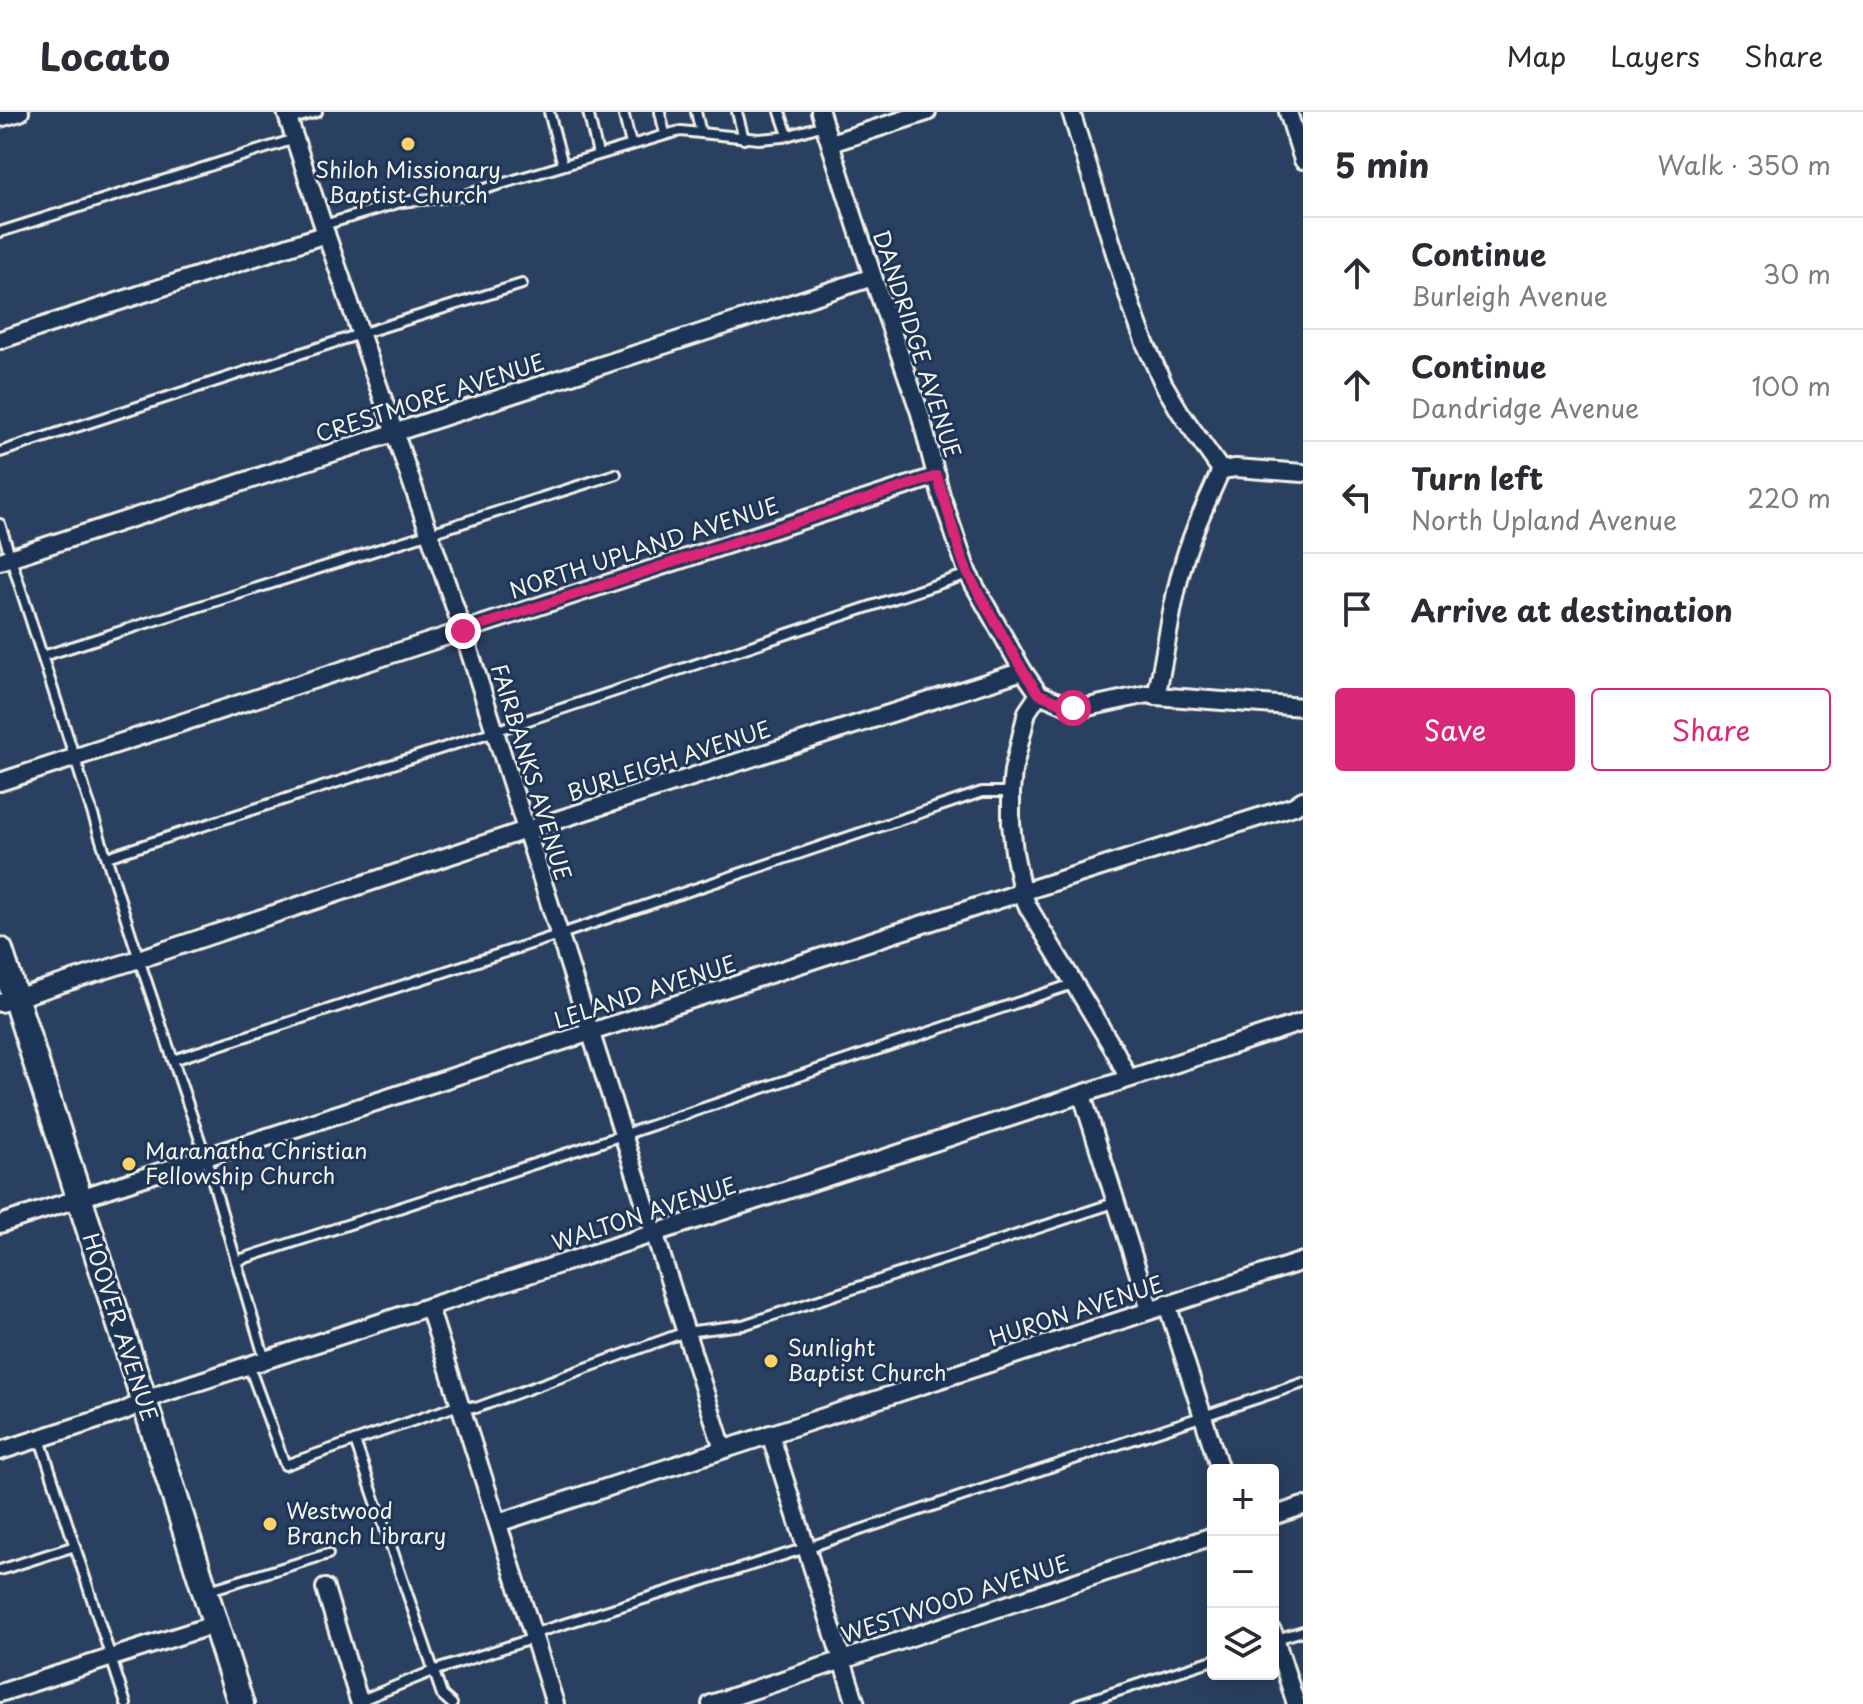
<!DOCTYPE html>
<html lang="en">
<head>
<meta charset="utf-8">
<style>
	:root { --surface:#fff; --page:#f2f2f3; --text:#2b2b33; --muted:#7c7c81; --line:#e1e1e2; --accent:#db2777 }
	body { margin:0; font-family:"Playpen Sans",sans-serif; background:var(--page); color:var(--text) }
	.controls { position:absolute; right:24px; bottom:24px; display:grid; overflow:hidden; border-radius:8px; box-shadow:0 4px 20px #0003 }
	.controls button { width:72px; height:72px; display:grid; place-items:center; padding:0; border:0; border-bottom:2px solid var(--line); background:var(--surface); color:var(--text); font:40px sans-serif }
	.stop { position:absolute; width:24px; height:24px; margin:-18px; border:6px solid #db2777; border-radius:50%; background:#fff }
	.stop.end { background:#db2777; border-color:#fff; box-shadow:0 2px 8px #0008 }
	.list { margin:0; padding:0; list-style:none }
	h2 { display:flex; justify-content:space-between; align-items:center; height:104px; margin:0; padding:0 32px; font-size:34px }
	h2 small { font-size:26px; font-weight:400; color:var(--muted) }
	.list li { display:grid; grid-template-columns:52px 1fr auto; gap:24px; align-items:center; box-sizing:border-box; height:112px; padding:0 32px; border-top:2px solid var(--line) }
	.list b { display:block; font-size:30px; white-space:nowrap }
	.list p { margin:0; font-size:26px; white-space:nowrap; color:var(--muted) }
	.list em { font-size:26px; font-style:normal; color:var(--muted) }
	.actions { display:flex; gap:16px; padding:24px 32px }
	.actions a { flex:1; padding:18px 0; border:2px solid var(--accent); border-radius:8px; text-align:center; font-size:28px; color:var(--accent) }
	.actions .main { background:var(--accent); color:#fff }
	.icon { flex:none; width:44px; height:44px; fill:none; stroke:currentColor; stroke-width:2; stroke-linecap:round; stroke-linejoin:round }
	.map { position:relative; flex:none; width:1303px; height:1592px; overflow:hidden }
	header { display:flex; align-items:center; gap:48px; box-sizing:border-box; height:112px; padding:0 40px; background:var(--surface); border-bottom:2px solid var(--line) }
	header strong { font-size:38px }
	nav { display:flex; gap:44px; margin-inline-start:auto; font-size:28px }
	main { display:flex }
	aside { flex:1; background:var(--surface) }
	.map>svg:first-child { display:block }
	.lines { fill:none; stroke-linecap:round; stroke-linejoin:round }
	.lane-casing { stroke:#f4f1e8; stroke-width:14 }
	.street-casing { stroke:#f4f1e8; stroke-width:22 }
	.secondary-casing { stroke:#f4f1e8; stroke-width:30 }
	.lane { stroke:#1d3557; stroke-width:8 }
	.street { stroke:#1d3557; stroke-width:16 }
	.secondary { stroke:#1d3557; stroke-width:24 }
	.route { stroke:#db2777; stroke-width:10 }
	.poi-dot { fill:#ffd166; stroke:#1d3557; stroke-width:3 }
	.labels { text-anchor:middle; stroke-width:6; stroke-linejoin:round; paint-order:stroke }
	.poi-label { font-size:22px; fill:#f4f1e8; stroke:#1d3557; text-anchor:start }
	.street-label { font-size:22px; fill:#f4f1e8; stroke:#1d3557 }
</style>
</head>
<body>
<header>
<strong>Locato</strong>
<nav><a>Map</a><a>Layers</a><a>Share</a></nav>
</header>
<main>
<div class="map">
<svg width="1303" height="1592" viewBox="0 0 1303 1592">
	<rect width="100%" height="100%" fill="#2a4060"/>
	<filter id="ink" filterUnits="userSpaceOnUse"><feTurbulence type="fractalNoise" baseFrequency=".0125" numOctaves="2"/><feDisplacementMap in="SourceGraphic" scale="16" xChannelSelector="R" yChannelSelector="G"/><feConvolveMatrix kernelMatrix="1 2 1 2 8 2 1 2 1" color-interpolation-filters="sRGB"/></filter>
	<g filter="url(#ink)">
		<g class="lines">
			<defs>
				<g id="lane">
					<path d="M549 0 563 53"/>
					<path d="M588 0 598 42"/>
					<path d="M623 0 631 32"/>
					<path d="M660 0 665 22"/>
					<path d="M696 0 701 21"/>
					<path d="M737 0 744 27"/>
					<path d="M780 0 788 23"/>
					<path d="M289 8 317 0"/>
					<path d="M324 113 401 90 461 84 672 21 681 19 759 27 783 25 824 13"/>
					<path d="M0 120 295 27"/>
					<path d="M0 340 360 222 522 172"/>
					<path d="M0 412 139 847 206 1046 265 1248"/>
					<path d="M43 544 616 362"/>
					<path d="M107 745 495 619 968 462"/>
					<path d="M173 948 558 823 982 680H1011"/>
					<path d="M236 1149 623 1023 1073 872"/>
					<path d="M249 1254 285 1353 459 1293 476 1296 685 1220 743 1213 1117 1090"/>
					<path d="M40 1327 126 1592"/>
					<path d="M355 1329 442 1583 452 1592"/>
					<path d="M0 1458 75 1434"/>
					<path d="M206 1479 328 1442"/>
					<path d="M532 1522 806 1436 1303 1271"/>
					<path d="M1273 1528 1303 1519"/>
					<path d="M359 1589 433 1559 534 1526"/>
					<path d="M1078 1592 1213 1548"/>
				</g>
				<g id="street">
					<path d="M286 0 326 122 463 519 723 1337"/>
					<path d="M820 0 873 165 920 301 941 383 968 462 1023 559 1039 582 1073 596H1083L1148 582 1156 584 1303 595"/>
					<path d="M1071 0 1132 196 1145 231 1163 271 1180 300 1221 358 1236 356 1303 361"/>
					<path d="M1288 0 1303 48"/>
					<path d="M0 6 20 0"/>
					<path d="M831 31 927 0"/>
					<path d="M0 228 326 122"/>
					<path d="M0 449 873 165"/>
					<path d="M1039 582 1027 600 1013 659 1011 680V711L1014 740 1022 780 1028 795 1116 941 1128 966"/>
					<path d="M1156 584C1166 542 1170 498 1182 456 1191 422 1207 390 1221 358"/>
					<path d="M0 670 937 364"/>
					<path d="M0 891 139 847 526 718 1023 559"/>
					<path d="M1082 983 1150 1198"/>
					<path d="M0 1112 1022 780 1294 694 1303 688"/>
					<path d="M1167 1192 1220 1358"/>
					<path d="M429 1195 555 1592"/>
					<path d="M770 1322 856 1592"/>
					<path d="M0 1339 122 1300 161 1282 265 1248 1303 910"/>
					<path d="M1273 1404 1303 1394"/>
					<path d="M498 1411 1303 1149"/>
					<path d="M325 1476 360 1592"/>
					<path d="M1273 1520 1296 1592"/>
					<path d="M0 1581 216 1512"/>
					<path d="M711 1592 1213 1424"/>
				</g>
				<path id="secondary" d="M0 838 241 1592"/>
			</defs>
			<!-- lane casing -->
			<use href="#lane" class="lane-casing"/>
			<!-- street casing -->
			<use href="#street" class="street-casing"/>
			<!-- secondary casing -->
			<use href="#secondary" class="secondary-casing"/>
			<!-- lane -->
			<use href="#lane" class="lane"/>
			<!-- street -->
			<use href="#street" class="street"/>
			<!-- secondary -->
			<use href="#secondary" class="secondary"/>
		</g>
	</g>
	<g class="lines" filter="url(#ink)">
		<!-- route -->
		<path class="route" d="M463 519 937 364 961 443 968 462 1023 559 1039 582 1073 596"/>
	</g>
	<!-- markers -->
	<g class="poi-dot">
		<circle cx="408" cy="32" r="8"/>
		<circle cx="129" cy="1052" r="8"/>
		<circle cx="771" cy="1249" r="8"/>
		<circle cx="270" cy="1412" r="8"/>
	</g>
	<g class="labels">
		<!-- poi labels -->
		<g class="poi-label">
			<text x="408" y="66" text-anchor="middle">Shiloh Missionary<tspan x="408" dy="25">Baptist Church</tspan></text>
			<text x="145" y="1047">Maranatha Christian<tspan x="145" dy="25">Fellowship Church</tspan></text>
			<text x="787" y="1244">Sunlight<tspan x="787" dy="25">Baptist Church</tspan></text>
			<text x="286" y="1407">Westwood<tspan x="286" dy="25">Branch Library</tspan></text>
		</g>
		<!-- street labels -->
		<g class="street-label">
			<text transform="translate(917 232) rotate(72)" y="8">DANDRIDGE AVENUE</text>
			<text transform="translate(430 286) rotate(-18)" y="8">CRESTMORE AVENUE</text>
			<text transform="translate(644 436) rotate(-18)" y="8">NORTH UPLAND AVENUE</text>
			<text transform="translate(669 649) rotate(-18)" y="8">BURLEIGH AVENUE</text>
			<text transform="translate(531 660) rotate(73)" y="8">FAIRBANKS AVENUE</text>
			<text transform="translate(645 880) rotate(-18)" y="8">LELAND AVENUE</text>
			<text transform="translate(644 1102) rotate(-18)" y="8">WALTON AVENUE</text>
			<text transform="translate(1076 1199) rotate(-18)" y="8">HURON AVENUE</text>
			<text transform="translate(120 1215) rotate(72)" y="8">HOOVER AVENUE</text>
			<text transform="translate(955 1487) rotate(-18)" y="8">WESTWOOD AVENUE</text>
		</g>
	</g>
</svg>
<div class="controls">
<button>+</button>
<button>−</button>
<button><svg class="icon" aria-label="layers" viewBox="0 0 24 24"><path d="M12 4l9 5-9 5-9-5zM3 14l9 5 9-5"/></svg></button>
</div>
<div class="stop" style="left:1073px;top:596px"></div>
<div class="stop end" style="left:463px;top:519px"></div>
</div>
<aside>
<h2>5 min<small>Walk · 350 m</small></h2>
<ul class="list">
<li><svg class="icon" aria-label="ahead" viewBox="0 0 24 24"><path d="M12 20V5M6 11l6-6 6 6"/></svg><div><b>Continue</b><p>Burleigh Avenue</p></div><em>30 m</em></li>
<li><svg class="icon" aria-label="ahead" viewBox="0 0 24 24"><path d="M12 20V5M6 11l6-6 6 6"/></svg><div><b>Continue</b><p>Dandridge Avenue</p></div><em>100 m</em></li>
<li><svg class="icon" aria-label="left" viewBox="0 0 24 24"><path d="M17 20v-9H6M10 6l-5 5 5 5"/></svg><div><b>Turn left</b><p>North Upland Avenue</p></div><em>220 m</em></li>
<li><svg class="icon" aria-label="arrive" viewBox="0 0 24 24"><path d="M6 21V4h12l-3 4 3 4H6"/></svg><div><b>Arrive at destination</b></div></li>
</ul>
<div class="actions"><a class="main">Save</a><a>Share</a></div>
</aside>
</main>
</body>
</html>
